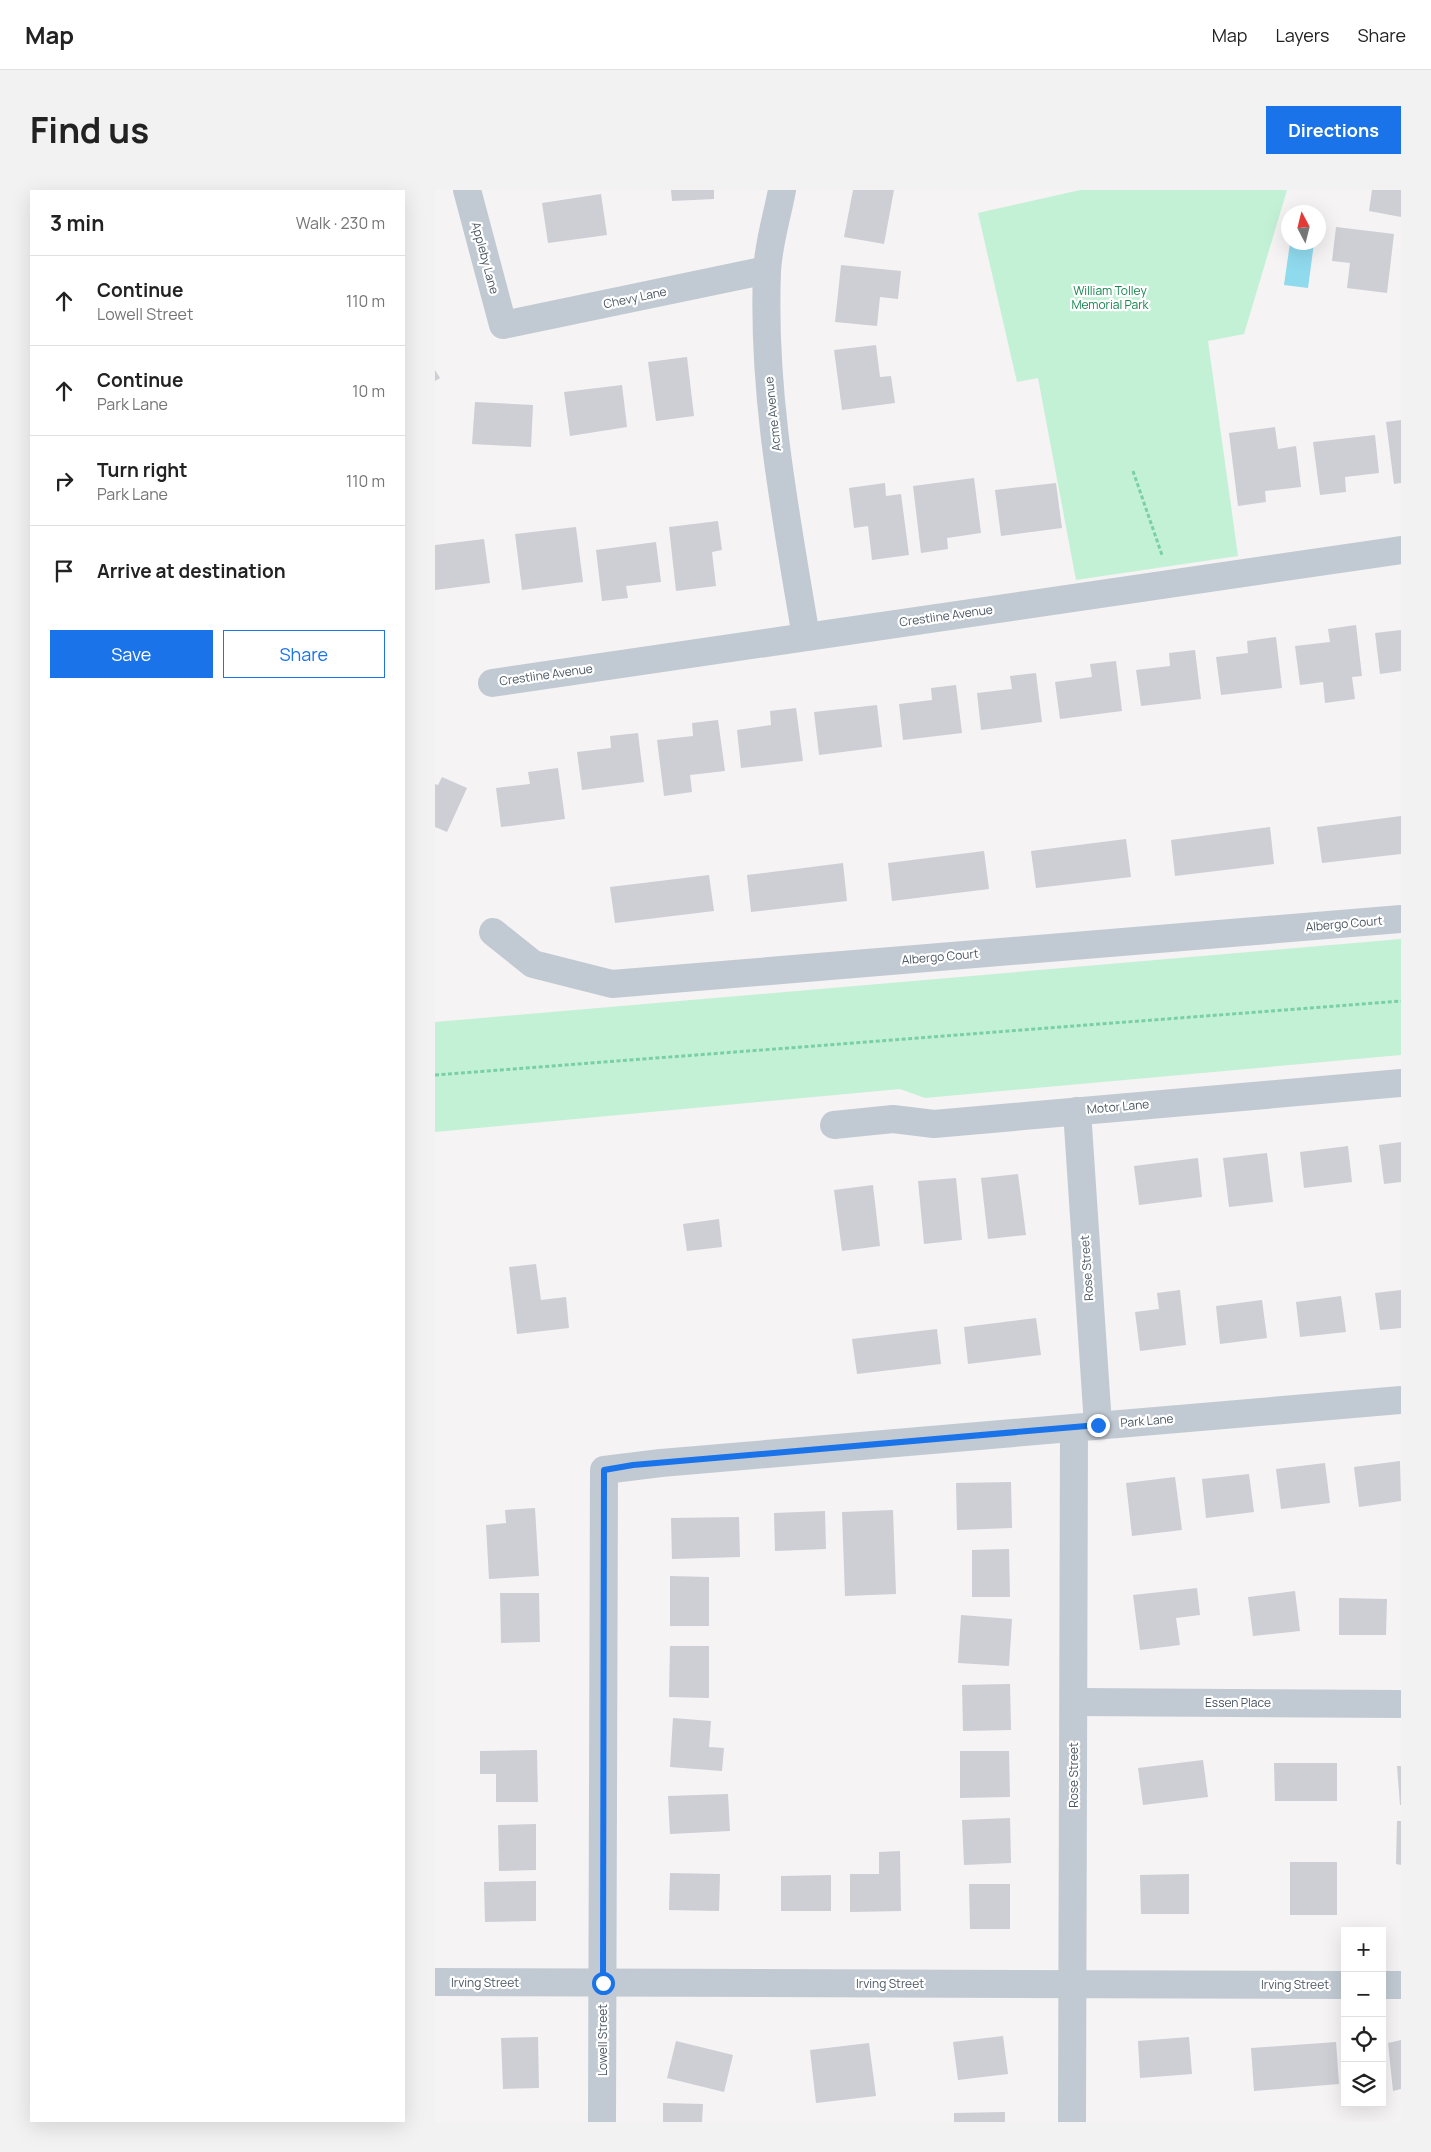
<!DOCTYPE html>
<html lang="en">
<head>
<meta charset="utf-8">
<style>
	:root { --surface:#fff; --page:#f2f2f2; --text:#222; --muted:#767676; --line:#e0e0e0; --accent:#1a73e8 }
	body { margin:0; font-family:Manrope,sans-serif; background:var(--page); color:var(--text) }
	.controls { position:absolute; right:15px; bottom:15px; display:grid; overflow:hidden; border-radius:0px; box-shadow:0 5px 20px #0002 }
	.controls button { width:45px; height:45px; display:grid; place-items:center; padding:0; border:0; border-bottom:1px solid var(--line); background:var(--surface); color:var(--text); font:25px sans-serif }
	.compass { position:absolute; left:846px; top:15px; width:45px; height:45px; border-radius:50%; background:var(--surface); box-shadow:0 5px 20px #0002; rotate:353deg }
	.stop { position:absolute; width:15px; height:15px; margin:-11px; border:4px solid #1a73e8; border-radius:50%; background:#fff }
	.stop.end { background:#1a73e8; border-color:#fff; box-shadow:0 1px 5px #0008 }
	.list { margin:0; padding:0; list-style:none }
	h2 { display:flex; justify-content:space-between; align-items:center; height:65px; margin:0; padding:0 20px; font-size:21px }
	h2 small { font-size:16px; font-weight:400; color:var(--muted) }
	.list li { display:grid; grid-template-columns:32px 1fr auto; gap:15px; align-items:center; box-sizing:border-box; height:90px; padding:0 20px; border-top:1px solid var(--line) }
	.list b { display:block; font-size:19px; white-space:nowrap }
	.list p { margin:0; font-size:16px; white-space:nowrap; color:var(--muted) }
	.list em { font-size:16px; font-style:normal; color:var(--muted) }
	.actions { display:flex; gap:10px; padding:15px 20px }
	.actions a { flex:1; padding:11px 0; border:1px solid var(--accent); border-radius:0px; text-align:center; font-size:18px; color:var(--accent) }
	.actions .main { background:var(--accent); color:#fff }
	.icon { flex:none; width:28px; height:28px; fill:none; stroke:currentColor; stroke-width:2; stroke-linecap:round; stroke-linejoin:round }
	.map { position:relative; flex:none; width:966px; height:1932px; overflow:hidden; border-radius:0px }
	header { display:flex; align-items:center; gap:30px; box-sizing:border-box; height:70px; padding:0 25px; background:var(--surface); border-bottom:1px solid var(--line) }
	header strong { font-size:24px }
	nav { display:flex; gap:28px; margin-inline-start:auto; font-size:18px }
	.intro { display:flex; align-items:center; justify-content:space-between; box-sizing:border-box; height:120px; padding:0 30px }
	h1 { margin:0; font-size:35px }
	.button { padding:12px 22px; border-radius:0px; background:var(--accent); color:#fff; font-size:18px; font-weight:700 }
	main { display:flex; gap:30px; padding:0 30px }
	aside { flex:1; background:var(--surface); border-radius:0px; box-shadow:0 5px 20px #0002 }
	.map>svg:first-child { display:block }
	.green { fill:#c3f1d5 }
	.water { fill:#90daee }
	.building { fill:#cdcfd5 }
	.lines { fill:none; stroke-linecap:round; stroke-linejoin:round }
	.path { stroke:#7ad0a6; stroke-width:3; stroke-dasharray:4 2.5; stroke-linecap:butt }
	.minor { stroke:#c1cad2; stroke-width:28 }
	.route { stroke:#1a73e8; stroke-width:6 }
	.labels { text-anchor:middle; stroke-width:4.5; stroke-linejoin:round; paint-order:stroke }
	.street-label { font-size:12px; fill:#4a5661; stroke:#fff }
	.park-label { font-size:12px; fill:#17864f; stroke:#fff }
</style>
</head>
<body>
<header>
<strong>Map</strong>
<nav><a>Map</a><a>Layers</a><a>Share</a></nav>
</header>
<div class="intro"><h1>Find us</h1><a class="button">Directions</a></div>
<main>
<aside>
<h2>3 min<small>Walk · 230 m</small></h2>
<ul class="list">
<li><svg class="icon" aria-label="ahead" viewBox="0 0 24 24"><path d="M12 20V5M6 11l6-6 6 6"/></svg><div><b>Continue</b><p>Lowell Street</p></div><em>110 m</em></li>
<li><svg class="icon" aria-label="ahead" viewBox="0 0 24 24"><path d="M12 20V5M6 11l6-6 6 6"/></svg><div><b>Continue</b><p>Park Lane</p></div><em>10 m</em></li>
<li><svg class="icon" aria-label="right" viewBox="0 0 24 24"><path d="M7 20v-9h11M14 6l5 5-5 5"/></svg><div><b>Turn right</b><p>Park Lane</p></div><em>110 m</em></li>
<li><svg class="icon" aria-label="arrive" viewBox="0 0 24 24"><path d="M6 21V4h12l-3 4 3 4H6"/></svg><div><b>Arrive at destination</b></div></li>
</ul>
<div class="actions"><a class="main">Save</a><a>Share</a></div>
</aside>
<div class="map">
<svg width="966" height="1932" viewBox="0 0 966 1932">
	<rect width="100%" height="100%" fill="#f5f3f3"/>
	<!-- green -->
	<g class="green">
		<path d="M645 0H852L809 144 773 151 803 366 641 390 603 188 582 192 543 23Z"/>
		<path d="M966 749V865L490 908 465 899 0 942V832Z"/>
	</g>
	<!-- water -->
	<path class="water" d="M855 53H879L873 98 849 95Z"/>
	<!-- building -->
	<g class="building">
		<path d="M236 0H279V9L237 11Z"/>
		<path d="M418 0H459L449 54 409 47Z"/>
		<path d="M937 0H966V27L934 21Z"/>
		<path d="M166 4 172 45 113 53 107 13Z"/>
		<path d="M901 37 959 44 952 103 912 98 915 73 897 71Z"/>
		<path d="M406 75 466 81 463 109 445 107 442 136 400 132Z"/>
		<path d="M441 155 445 187 456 186 460 213 407 220 399 160Z"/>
		<path d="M252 167 259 226 221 231 213 172Z"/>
		<path d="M0 180 5 188 0 191Z"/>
		<path d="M187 195 192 237 135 246 129 202Z"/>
		<path d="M40 212 98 215 96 257 37 254Z"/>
		<path d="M966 230V293L959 294 951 232Z"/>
		<path d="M840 237 843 259 861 256 866 297 830 301 831 312 803 316 794 243Z"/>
		<path d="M940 245 944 283 910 287 911 302 885 305 878 252Z"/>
		<path d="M539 288 546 343 512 348 513 359 486 363 478 296Z"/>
		<path d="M450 293 451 306 466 304 474 365 437 370 433 336 419 338 414 298Z"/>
		<path d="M621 293 627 338 566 346 560 300Z"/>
		<path d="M283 331 287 360 277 362 281 396 241 401 234 337Z"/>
		<path d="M141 337 148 392 87 400 80 344Z"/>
		<path d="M49 349 55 393 0 400V355Z"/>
		<path d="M221 352 226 392 191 396 193 408 167 411 161 360Z"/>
		<path d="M921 435 927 486 917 487 920 509 890 513 888 492 865 495 860 456 895 452 893 439Z"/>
		<path d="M966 440V481L945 484 940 443Z"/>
		<path d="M841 447 847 498 786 505 781 467 813 463 812 451Z"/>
		<path d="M760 460 766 509 706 516 701 480 735 476 734 463Z"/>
		<path d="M681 471 687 521 625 529 620 492 657 487 655 474Z"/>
		<path d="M601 483 607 532 546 540 542 503 577 499 575 486Z"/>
		<path d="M521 495 527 543 468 550 464 514 497 510 496 498Z"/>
		<path d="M442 515 447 557 384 565 379 522Z"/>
		<path d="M361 518 368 571 306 578 302 540 336 535 335 521Z"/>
		<path d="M283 530 290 581 255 585 257 602 229 606 222 550 258 546 257 533Z"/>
		<path d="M203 543 209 592 147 600 142 562 176 558 175 546Z"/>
		<path d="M123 578 130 629 66 637 61 598 95 594 93 582Z"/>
		<path d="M7 587 32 598 12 642 0 637V594L3 595Z"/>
		<path d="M966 626V664L887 673 882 637Z"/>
		<path d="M835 637 839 674 740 686 736 650Z"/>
		<path d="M691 649 696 687 601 698 596 661Z"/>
		<path d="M549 661 554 699 457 711 453 673Z"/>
		<path d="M408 673 412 711 316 722 312 685Z"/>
		<path d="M274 685 279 721 180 733 175 697Z"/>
		<path d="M966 952V992L949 994 944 955Z"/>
		<path d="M913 956 917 992 869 998 865 962Z"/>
		<path d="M832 963 838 1012 794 1017 788 968Z"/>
		<path d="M763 968 767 1007 704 1015 699 976Z"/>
		<path d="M583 984 591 1045 553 1049 546 988Z"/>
		<path d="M521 988 527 1050 489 1054 483 991Z"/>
		<path d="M438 995 445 1056 407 1061 399 1000Z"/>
		<path d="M284 1029 287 1057 252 1061 248 1034Z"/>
		<path d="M101 1074 106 1110 131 1107 134 1138 82 1144 74 1077Z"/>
		<path d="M745 1100 751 1155 705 1161 700 1122 724 1119 722 1103Z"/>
		<path d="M966 1100V1138L945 1140 940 1103Z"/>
		<path d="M906 1106 911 1142 865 1147 861 1112Z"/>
		<path d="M827 1110 832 1148 785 1154 781 1116Z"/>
		<path d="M601 1128 606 1165 533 1174 529 1137Z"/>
		<path d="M502 1139 506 1174 422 1184 417 1149Z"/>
		<path d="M965 1271 966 1311 924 1317 919 1277Z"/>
		<path d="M890 1273 895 1313 846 1319 841 1279Z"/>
		<path d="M814 1284 819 1322 771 1328 767 1289Z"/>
		<path d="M740 1287 747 1340 697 1346 691 1293Z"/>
		<path d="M576 1292 577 1338 522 1340 521 1293Z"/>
		<path d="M100 1318 104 1386 54 1389 51 1335 71 1333 70 1320Z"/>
		<path d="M458 1320 461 1404 410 1406 407 1322Z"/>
		<path d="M390 1321 391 1359 340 1361 339 1323Z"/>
		<path d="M304 1327 305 1367 237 1369 236 1328Z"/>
		<path d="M574 1359 575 1407H537V1360Z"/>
		<path d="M235 1386 274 1387V1436H235Z"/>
		<path d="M762 1398 765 1425 741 1428 745 1455 705 1460 698 1405Z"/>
		<path d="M860 1401 865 1441 818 1446 813 1407Z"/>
		<path d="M65 1403H104L105 1452 66 1453Z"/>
		<path d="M904 1408 952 1409 951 1445H904Z"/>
		<path d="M526 1425 577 1429 574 1476 523 1473Z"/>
		<path d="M235 1456H274V1508L234 1507Z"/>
		<path d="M575 1494 576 1540 528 1541 527 1495Z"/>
		<path d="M238 1528 276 1531 274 1557 289 1558 287 1581 235 1577Z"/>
		<path d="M102 1560 103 1612H61V1584H45V1561Z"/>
		<path d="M525 1561H574L575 1607 525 1608Z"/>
		<path d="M768 1570 773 1607 708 1615 703 1578Z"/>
		<path d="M839 1573H902V1611H840Z"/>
		<path d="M962 1576H966V1615H965Z"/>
		<path d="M293 1604 295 1641 235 1644 233 1606Z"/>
		<path d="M575 1628 576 1673 529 1675 527 1630Z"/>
		<path d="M962 1631H966V1675L961 1674Z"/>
		<path d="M101 1634V1680L64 1681 63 1635Z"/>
		<path d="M465 1661 466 1721 415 1722V1684H444V1662Z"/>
		<rect x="855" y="1672" width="47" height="53"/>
		<path d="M235 1683 285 1684 284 1721 234 1720Z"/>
		<path d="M754 1684V1724H706L705 1685Z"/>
		<path d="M396 1685V1721H346V1686Z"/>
		<path d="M101 1691V1731L50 1732 49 1692Z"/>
		<path d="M534 1694H575V1739H535Z"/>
		<path d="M568 1846 573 1884 523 1890 518 1852Z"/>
		<path d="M103 1847 104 1898 68 1899 66 1848Z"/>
		<path d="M754 1847 757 1884 705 1888 703 1851Z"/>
		<path d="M966 1850V1899L958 1901 953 1853Z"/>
		<path d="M241 1851 298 1865 289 1902 232 1888Z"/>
		<path d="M901 1852 904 1894 819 1901 816 1858Z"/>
		<path d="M434 1853 441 1906 381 1913 375 1860Z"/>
		<path d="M228 1913 268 1914 267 1932H228Z"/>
		<path d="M570 1922V1932H519V1923Z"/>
	</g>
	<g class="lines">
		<!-- path -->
		<g class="path">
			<path d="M698 281 727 365"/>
			<path d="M0 885 966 811"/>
		</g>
		<!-- minor -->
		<g class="minor">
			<path d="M32 0 68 135 332 80"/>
			<path d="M347 0C342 27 333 55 332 82 327 205 351 326 371 447"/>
			<path d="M57 493 966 360"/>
			<path d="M58 742 98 774 177 794 966 729"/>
			<path d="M642 921 663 1235"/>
			<path d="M399 935 458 929 499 934 966 893"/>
			<path d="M640 1512 966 1514"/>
			<path d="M0 1792 910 1795"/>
			<path d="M947 1795H966"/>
			<path d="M167 1932 169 1280 226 1273 966 1210"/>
			<path d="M637 1932 639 1238"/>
		</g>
	</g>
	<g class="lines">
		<!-- route -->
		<path class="route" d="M168 1793 169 1280 198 1275 663 1235"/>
	</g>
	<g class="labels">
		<!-- street labels -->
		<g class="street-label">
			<text transform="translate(50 68) rotate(75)" y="4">Appleby Lane</text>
			<text transform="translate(200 108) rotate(-12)" y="4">Chevy Lane</text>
			<text transform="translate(338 224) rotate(-96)" y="4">Acme Avenue</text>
			<text transform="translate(511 426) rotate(-8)" y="4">Crestline Avenue</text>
			<text transform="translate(111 485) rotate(-8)" y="4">Crestline Avenue</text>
			<text transform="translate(909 734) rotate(-5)" y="4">Albergo Court</text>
			<text transform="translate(505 767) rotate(-5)" y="4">Albergo Court</text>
			<text transform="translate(683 917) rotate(-5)" y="4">Motor Lane</text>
			<text transform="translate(652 1078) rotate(-94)" y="4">Rose Street</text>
			<text transform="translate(712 1231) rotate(-5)" y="4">Park Lane</text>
			<text x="803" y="1517">Essen Place</text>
			<text transform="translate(639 1585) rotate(-90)" y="4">Rose Street</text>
			<text x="50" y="1797">Irving Street</text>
			<text x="455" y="1798">Irving Street</text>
			<text x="860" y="1799">Irving Street</text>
			<text transform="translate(168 1850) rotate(-90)" y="4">Lowell Street</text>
		</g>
		<!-- park labels -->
		<g class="park-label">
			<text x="675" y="105">William Tolley<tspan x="675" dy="14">Memorial Park</tspan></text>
		</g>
	</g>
</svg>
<div class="controls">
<button>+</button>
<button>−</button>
<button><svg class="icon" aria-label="locate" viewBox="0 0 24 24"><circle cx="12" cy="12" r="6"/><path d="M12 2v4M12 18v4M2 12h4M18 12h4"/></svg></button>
<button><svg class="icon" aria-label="layers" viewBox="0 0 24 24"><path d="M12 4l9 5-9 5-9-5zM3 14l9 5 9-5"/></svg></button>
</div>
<svg class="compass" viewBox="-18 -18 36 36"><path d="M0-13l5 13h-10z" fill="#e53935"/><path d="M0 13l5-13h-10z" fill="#767676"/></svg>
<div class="stop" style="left:168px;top:1793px"></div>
<div class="stop end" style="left:663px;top:1235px"></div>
</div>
</main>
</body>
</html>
